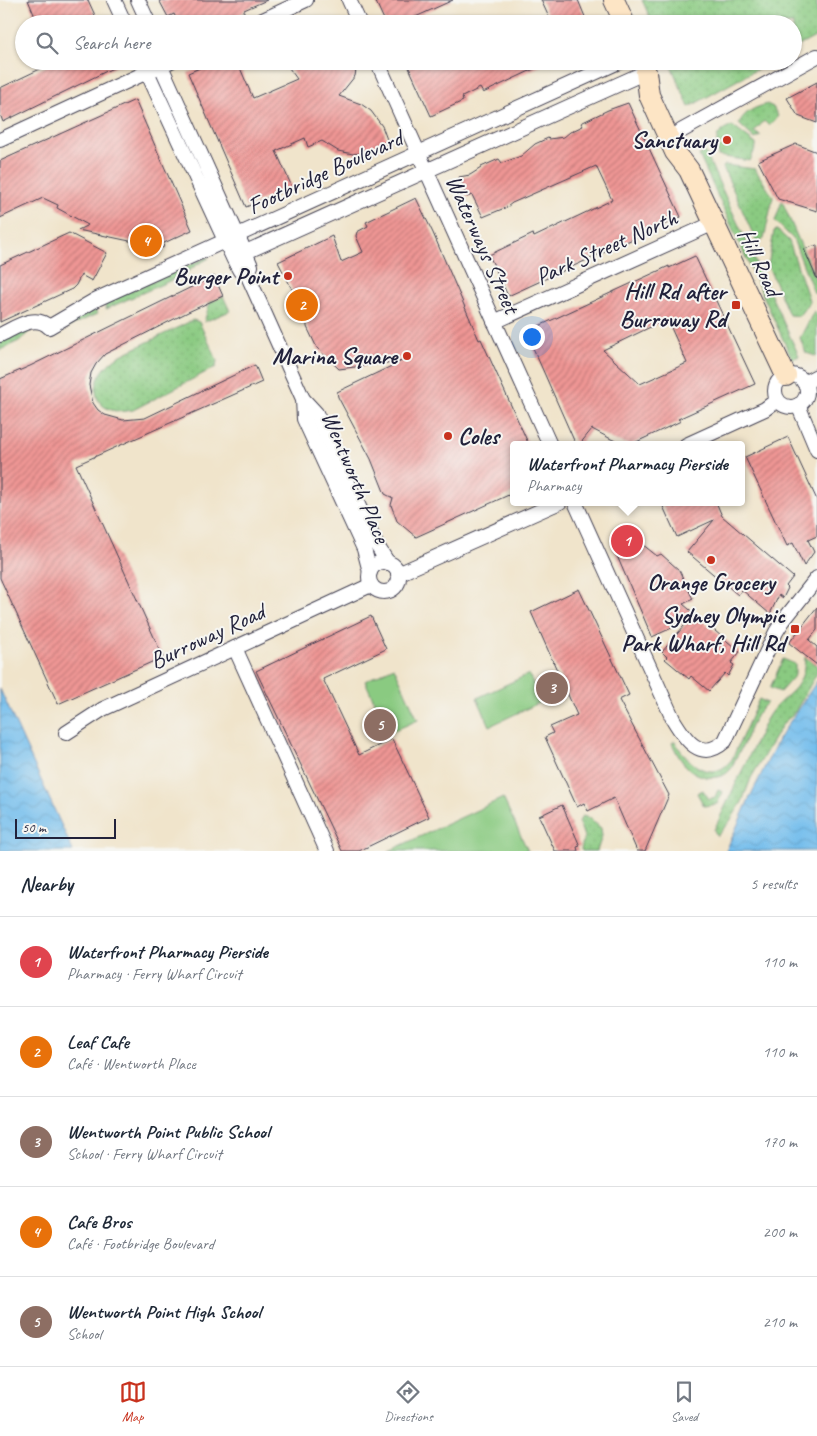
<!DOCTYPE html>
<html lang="en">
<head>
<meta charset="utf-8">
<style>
	:root { --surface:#fff; --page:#f6f6f7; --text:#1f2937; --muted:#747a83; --line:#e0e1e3; --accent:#c8321e }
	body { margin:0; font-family:Caveat,sans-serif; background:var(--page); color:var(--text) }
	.scale { position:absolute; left:15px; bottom:12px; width:101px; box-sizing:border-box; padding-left:5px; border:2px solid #22223b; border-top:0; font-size:14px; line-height:18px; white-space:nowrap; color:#22223b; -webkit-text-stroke:4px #f6f6f2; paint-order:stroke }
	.you { position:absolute; left:531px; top:336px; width:18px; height:18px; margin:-12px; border:4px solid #fff; border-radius:50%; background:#1a73e8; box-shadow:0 0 0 8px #1a73e833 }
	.badge { display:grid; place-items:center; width:32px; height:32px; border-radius:50%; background:var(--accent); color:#fff; font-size:16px; font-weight:700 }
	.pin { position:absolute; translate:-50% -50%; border:2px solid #fff; box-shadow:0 1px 5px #0006 }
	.popup { position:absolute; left:510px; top:441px; width:235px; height:65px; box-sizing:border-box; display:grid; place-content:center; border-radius:5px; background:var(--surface); filter:drop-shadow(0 1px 4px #0005); font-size:16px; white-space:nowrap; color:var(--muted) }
	.popup b { font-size:19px; color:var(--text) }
	.popup::after { content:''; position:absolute; left:50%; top:100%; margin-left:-10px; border:10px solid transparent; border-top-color:var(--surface) }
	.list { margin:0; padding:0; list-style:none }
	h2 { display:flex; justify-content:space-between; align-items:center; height:65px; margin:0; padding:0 20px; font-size:21px }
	h2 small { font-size:16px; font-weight:400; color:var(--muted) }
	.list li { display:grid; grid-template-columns:32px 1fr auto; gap:15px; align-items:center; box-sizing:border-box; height:90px; padding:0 20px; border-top:1px solid var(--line) }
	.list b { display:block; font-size:19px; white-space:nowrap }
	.list p { margin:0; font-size:16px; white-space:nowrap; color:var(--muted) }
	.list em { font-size:16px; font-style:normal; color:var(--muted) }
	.icon { flex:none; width:28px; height:28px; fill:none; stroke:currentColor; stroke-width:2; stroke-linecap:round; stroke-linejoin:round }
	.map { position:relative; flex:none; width:817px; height:851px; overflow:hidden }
	.search { position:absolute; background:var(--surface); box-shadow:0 1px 4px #0004; left:15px; right:15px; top:15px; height:55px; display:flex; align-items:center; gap:12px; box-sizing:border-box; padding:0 18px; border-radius:28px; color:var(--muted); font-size:19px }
	.sheet { height:515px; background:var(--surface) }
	nav { display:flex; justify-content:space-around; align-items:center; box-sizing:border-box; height:70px; border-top:1px solid var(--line); background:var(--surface); font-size:14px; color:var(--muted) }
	nav a { display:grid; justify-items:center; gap:2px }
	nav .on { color:var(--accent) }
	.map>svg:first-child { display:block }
	.grass { fill:url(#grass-dots); stroke:#56765e }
	.garden { fill:#8aca81; stroke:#56765e }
	.water { fill:url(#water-waves); stroke:#4a7094 }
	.building { fill:url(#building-hatch); fill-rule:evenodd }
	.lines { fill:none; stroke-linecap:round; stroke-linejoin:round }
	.street-casing { stroke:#413f51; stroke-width:16 }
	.secondary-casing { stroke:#413f51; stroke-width:22 }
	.street { stroke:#fff; stroke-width:14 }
	.secondary { stroke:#fde5c5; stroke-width:20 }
	.poi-dot { fill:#c8321e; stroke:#f6f6f2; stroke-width:2 }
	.labels { text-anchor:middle; stroke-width:4; stroke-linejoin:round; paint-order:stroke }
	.poi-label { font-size:24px; font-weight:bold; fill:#22223b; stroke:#f6f6f2; text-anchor:end }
	.street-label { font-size:24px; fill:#22223b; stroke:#f6f6f2 }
</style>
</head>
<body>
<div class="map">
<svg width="817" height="851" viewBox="0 0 817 851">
	<defs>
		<pattern id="grass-dots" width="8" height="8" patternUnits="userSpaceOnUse" patternTransform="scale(1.25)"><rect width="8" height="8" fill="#8aca81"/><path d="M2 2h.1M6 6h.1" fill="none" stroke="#77ad70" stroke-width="1.8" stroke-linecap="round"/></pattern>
		<pattern id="water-waves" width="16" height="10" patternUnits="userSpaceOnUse" patternTransform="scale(1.25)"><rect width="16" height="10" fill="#73bdec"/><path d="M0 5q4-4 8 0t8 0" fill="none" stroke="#63a2cb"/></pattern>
		<pattern id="building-hatch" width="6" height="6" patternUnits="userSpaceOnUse" patternTransform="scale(1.25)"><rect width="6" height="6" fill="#ef9694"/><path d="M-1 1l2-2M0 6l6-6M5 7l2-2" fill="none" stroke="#c17a7a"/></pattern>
	</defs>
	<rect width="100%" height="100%" fill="#f6f6f2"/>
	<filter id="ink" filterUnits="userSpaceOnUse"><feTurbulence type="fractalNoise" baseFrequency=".02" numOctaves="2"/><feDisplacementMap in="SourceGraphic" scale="10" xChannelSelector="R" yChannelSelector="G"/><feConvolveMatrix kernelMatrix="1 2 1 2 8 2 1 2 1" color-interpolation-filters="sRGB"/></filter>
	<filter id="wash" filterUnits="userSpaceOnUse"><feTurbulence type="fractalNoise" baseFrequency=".0096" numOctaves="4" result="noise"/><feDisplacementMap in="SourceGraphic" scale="20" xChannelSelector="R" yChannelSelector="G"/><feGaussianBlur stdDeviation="1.12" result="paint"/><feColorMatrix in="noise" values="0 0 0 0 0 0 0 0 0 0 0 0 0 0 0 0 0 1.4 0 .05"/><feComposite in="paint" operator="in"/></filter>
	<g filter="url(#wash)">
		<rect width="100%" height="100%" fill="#f0e4cb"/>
		<!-- grass -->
		<g class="grass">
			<path d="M642 0H817V36L793 49V24H653Z"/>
			<path d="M669 61H772L689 107Z"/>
			<path d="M767 104 773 107 778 116 769 126 764 121 754 132 761 136 755 139 739 124C743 112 756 107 767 104Z"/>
			<path d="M732 126 756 144V147L750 161 718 156C717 136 713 135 732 126Z"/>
			<path d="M705 152 799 356 792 359 699 155Z"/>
			<path d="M725 165 755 169 773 197 764 239 756 241 723 167Z"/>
			<path d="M782 201 817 283V294L814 293 793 239 775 221Z"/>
			<path d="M777 230 789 241 809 300V302L799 316 789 315 768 266 774 231Z"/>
			<path d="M208 257 209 258 198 264 183 275 106 309 104 302Z"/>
			<path d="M223 296 230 311 204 322 210 302Z"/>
			<path d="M95 308 97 314 57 332 56 331Z"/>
			<path d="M814 311 817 316V355L815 356 806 353 800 338Z"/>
			<path d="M193 320 199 322 217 360 216 367 133 410C88 419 85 377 119 356Z"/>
			<path d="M28 329 29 332 19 341 0 350V340Z"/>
			<path d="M805 657 817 666V673L795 712 783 724 772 742 751 778 742 802 730 821 717 836 714 830 766 720C781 692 804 696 805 657Z"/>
			<path d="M783 659 795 664V675L780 692 770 688Z"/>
			<path d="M759 699 767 703C751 716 748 740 737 756 734 760 734 766 730 770 724 778 710 779 702 776 686 771 678 757 672 743L675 741C686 762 712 786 732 759Z"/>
			<path d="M703 790 709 799 715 797 718 790 723 792 717 804 704 806 697 793Z"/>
			<path d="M582 816 589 818 601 828 602 836 597 851H582L581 849 584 837 579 822Z"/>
		</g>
		<!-- garden -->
		<g class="garden">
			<path d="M394 667 418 720 389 733 365 681Z"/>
			<path d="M529 674 541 702 490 726 477 698Z"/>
			<path d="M503 798 528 851H389Z"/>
		</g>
		<!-- water -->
		<g class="water">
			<path d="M817 681V851H726L749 799 779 738Z"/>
			<path d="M0 689 73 851H0Z"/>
		</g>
		<g id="blocks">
			<!-- building -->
			<g class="building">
				<path d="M28 0H88L99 24H38Z"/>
				<path d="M159 0H267L244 10V12L218 24H179L174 14 168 17Z"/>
				<path d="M375 0H453L400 24H386Z"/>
				<path d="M541 0H578L588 24H552Z"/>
				<path d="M57 61H127L3 122 0 114V88Z"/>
				<path d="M216 61H237L253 98 297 79 284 61H354L356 70 355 76 339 96 361 104 371 111 382 126 389 145 372 152 353 154 338 151 322 141 308 147 305 138 276 151 292 187 246 207 188 73Z"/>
				<path d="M406 61H551L483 93 480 88 462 97 463 101 431 116Z"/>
				<path d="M817 82V123L798 116 787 98Z"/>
				<path d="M135 100 192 230 164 243 163 248 139 243 78 230 88 225 57 208 58 205 43 198 0 218V161Z"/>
				<path d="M628 103 681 217 508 296 489 255 533 234 534 237 612 200 596 166 512 203 507 207 483 217 472 195 467 197 459 177 470 175 481 168V167L499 159 502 163 521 156 535 144 548 138 549 139 564 137 570 132 583 126 581 123 608 110Z"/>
				<path d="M796 144 817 152V211L778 199 758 161Z"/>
				<path d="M416 198 433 233 479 340 481 339 529 445H513V493L416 537 397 521 391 505 393 498 385 494 371 459 338 397 337 392 402 361 339 369 317 348 307 327V318L300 310 292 289 278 262 332 236 341 262 363 252 356 236 357 232 368 226 366 222Z"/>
				<path d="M69 233 107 253 92 281 81 275 76 285 72 289 0 322V265Z"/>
				<path d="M817 245V279L804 249Z"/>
				<path d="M695 256 755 384 678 419 681 421 630 445 613 440 592 429 579 445H576L526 332 669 266V268ZM667 319 687 363 640 384 603 350Z"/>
				<path d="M214 276 223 296 188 312 105 354 96 364 91 373 89 385 93 403 98 410 105 415 123 420 145 418 255 365 262 382 76 465 163 657 58 704 0 578V379L30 366Z"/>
				<path d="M788 437 817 500V536L808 540 814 552 804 566 793 543 787 546 745 457Z"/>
				<path d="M661 502H716L722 516 793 577 786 586 788 588 783 598 779 595 770 614 742 590 738 595 687 552 714 520 677 537Z"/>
				<path d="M632 532 639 537 637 540 657 556 661 554 679 570 693 599 683 604 740 652 731 663 734 665 728 676 725 673 709 691 691 676 689 679 665 659 667 657 662 652 689 620 652 637 611 542Z"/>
				<path d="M579 589 629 695 619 700 669 795 645 851H637L614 798 588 811 584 803 577 807 545 737 553 733 550 727 577 715 531 612Z"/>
				<path d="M817 607V630L809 640 817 647V665L789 643Z"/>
				<path d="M371 616 386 649 323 679 359 755 392 739 429 817 359 851H342L256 671Z"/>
				<path d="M562 805 580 846 577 847 578 851H555L539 816Z"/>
			</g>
		</g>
	</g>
	<g filter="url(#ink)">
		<use href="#blocks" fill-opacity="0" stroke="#413f51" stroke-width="1"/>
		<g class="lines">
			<defs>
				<g id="street">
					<path d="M114 0 125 24"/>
					<path d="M138 0 149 24"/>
					<path d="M349 0 360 24"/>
					<path d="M254 24 306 0"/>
					<path d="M142 61 234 260 240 271 247 274 251 266 245 252 161 66"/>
					<path d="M377 61 550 445"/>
					<path d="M681 131 817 56"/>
					<path d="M0 140 171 61"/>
					<path d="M237 256 646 72"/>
					<path d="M247 274 303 399 316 413 376 544 388 563"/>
					<path d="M494 322 714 223"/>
					<path d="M0 335C15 328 35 313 49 327L97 299 621 61"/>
					<circle cx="791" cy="391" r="16"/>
					<path d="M804 383 817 376"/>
					<path d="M303 399 304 419 364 549 370 572"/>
					<path d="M798 405 817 450"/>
					<path d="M686 445 765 409 777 400"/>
					<path d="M575 502 673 719C685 739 700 763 725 741L776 632 783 621 817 578"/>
					<circle cx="384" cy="577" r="15"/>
					<path d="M398 574 560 502"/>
					<path d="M235 648 327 851"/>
					<path d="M66 733 103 709 371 585"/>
				</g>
				<g id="secondary">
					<path d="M614 0 625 24"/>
					<path d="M646 72 649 95 675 152 689 170 786 376"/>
				</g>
			</defs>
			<!-- street casing -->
			<use href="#street" class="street-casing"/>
			<!-- secondary casing -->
			<use href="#secondary" class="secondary-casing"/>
			<!-- street -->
			<use href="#street" class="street"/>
			<!-- secondary -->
			<use href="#secondary" class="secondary"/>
		</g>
	</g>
	<!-- markers -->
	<g class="poi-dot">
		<circle cx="727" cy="140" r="5"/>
		<circle cx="288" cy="276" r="5"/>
		<rect x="731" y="300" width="10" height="10" rx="2.5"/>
		<circle cx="407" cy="356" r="5"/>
		<circle cx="448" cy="436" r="5"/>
		<circle cx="711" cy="560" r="5"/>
		<rect x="790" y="624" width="10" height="10" rx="2.5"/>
	</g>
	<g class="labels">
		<!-- poi labels -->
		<g class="poi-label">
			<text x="717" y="148">Sanctuary</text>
			<text x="278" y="284">Burger Point</text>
			<text x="726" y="299">Hill Rd after<tspan x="726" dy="28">Burroway Rd</tspan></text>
			<text x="397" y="364">Marina Square</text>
			<text x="458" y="444" text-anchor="start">Coles</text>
			<text x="711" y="590" text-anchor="middle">Orange Grocery</text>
			<text x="785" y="623">Sydney Olympic<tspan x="785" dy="28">Park Wharf, Hill Rd</tspan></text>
		</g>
		<!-- street labels -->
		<g class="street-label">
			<text transform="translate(325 172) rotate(-25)" y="8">Footbridge Boulevard</text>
			<text transform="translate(483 244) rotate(66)" y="8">Waterways Street</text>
			<text transform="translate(606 247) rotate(-24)" y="8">Park Street North</text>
			<text transform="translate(760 262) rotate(65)" y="8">Hill Road</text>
			<text transform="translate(356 477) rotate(67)" y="8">Wentworth Place</text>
			<text transform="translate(207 636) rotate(-25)" y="8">Burroway Road</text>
		</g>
	</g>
</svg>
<div class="scale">50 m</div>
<div class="you"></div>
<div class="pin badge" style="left:627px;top:541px;background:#e0444e">1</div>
<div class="popup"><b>Waterfront Pharmacy Pierside</b>Pharmacy</div>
<div class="pin badge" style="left:302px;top:305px;background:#e8710a">2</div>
<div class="pin badge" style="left:552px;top:688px;background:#8d6e63">3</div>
<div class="pin badge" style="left:146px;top:241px;background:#e8710a">4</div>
<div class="pin badge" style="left:380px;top:725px;background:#8d6e63">5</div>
<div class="search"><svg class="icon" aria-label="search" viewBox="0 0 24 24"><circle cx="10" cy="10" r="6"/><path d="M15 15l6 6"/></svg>Search here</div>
</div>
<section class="sheet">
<h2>Nearby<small>5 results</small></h2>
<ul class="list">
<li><span class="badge" style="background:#e0444e">1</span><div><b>Waterfront Pharmacy Pierside</b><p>Pharmacy · Ferry Wharf Circuit</p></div><em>110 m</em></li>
<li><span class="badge" style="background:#e8710a">2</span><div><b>Leaf Cafe</b><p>Café · Wentworth Place</p></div><em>110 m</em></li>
<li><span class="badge" style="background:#8d6e63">3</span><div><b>Wentworth Point Public School</b><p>School · Ferry Wharf Circuit</p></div><em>170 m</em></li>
<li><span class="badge" style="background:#e8710a">4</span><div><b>Cafe Bros</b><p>Café · Footbridge Boulevard</p></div><em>200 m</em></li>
<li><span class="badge" style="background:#8d6e63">5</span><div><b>Wentworth Point High School</b><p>School</p></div><em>210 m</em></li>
</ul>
</section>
<nav>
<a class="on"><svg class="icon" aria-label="map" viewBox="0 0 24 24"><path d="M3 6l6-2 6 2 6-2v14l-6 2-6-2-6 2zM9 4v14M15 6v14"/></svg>Map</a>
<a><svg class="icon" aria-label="directions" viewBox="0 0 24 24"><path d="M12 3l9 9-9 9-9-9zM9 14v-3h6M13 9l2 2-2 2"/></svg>Directions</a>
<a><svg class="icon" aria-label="saved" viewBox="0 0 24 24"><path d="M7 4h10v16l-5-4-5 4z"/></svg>Saved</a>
</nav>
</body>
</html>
